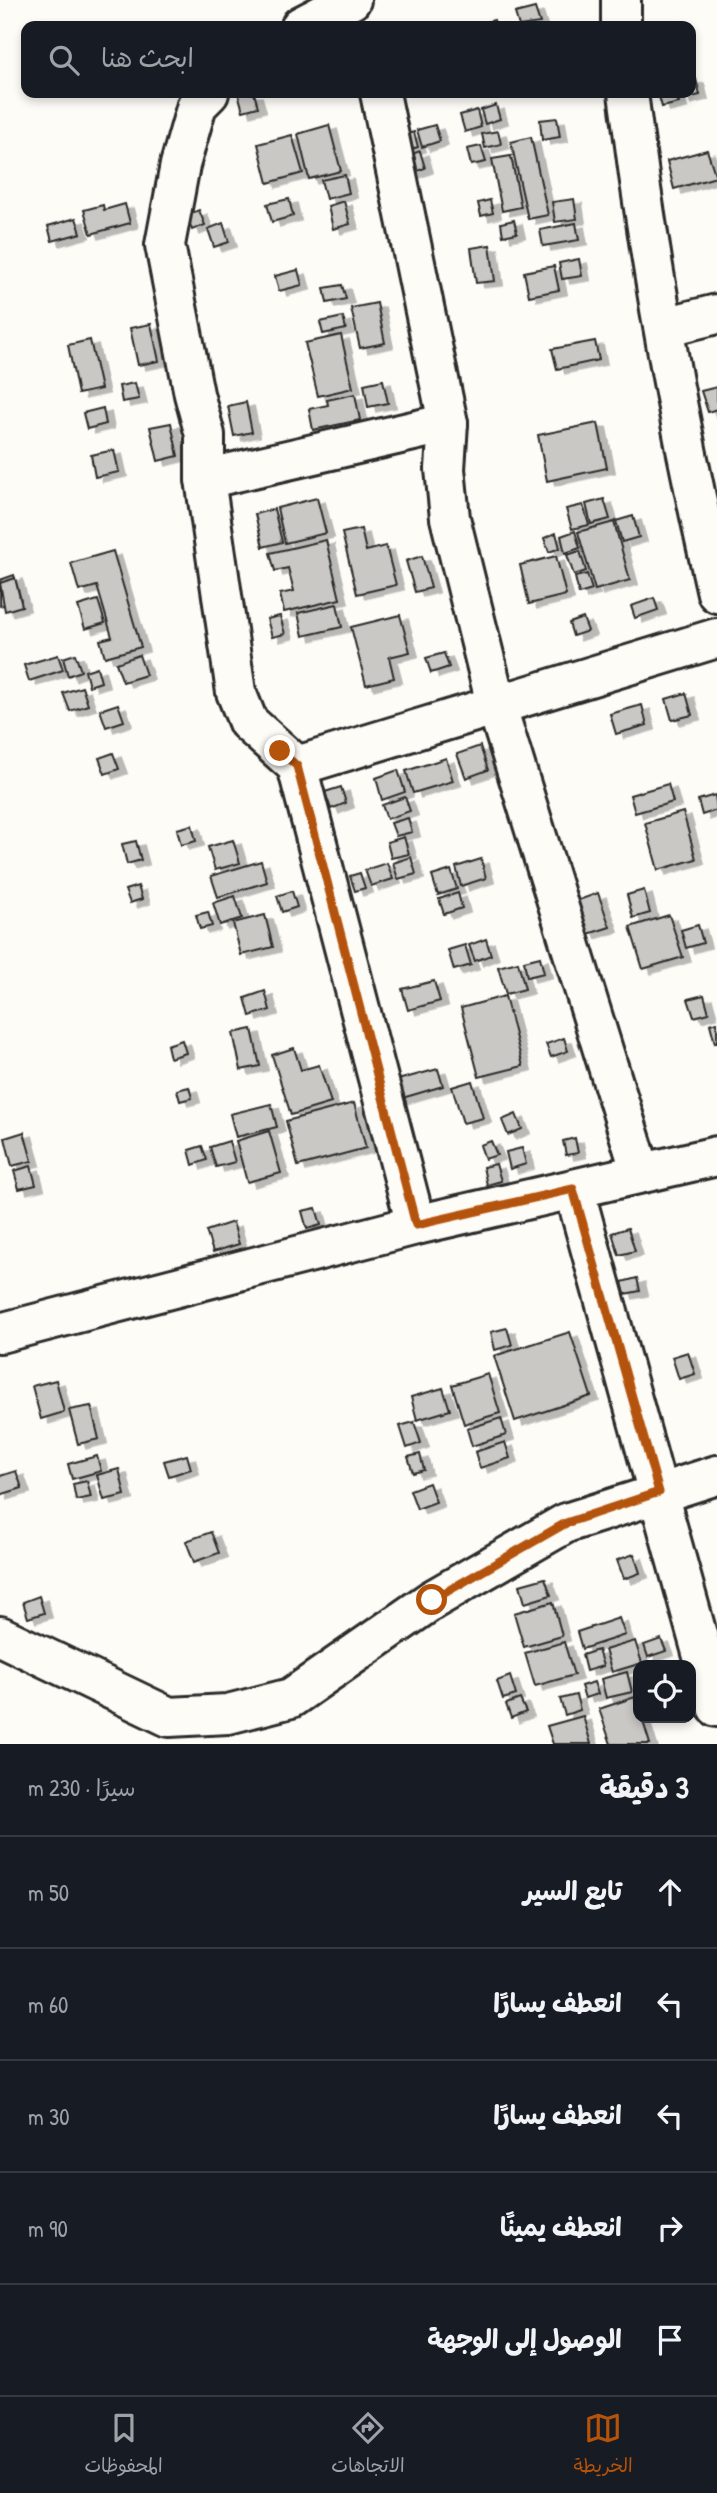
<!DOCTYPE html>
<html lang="ar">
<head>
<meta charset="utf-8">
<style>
	:root { --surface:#171b24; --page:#242831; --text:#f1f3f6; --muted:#9ea1a6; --line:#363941; --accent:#b45309 }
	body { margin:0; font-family:"Patrick Hand","Playpen Sans Arabic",sans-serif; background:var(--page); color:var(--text); direction:rtl }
	.controls { position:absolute; right:21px; bottom:21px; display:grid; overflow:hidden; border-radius:14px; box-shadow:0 4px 10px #0003 }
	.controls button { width:63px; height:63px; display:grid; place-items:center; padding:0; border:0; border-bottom:2px solid var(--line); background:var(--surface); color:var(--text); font:35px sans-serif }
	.stop { position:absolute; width:21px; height:21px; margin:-16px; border:5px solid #b45309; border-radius:50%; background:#fff }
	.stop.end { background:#b45309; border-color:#fff; box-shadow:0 2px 7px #0008 }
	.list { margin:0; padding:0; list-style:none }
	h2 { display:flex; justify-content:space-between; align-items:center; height:91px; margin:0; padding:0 28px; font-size:30px }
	h2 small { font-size:23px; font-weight:400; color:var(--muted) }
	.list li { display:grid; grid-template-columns:46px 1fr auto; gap:21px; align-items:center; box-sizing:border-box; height:112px; padding:0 28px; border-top:2px solid var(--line) }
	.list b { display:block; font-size:26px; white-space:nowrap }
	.list em { font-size:23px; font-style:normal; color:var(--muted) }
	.icon { flex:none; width:38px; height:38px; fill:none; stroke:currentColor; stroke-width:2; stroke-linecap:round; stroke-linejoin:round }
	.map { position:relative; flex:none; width:717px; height:1744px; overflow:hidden; direction:ltr }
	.search { position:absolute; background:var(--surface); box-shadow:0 4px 10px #0003; left:21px; right:21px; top:21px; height:77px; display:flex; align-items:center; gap:18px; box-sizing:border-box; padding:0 24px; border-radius:14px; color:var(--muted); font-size:26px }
	.sheet { height:651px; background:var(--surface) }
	nav { display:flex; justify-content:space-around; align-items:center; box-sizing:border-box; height:98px; border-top:2px solid var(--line); background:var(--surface); font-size:19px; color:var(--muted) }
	nav a { display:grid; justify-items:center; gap:4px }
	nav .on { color:var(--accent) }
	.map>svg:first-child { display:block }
	.building { fill:#c9c8c4; stroke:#2b2b2b; stroke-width:2; filter:url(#shadow) }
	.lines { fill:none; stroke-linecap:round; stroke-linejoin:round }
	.minor-casing { stroke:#2b2b2b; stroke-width:44 }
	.minor { stroke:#fdfcf7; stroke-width:38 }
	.route { stroke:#b45309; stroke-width:9 }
</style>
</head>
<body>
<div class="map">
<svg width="717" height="1744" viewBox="0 0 717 1744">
	<defs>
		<filter id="shadow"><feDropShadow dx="8" dy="4.5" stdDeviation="0" flood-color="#0004"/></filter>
	</defs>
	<rect width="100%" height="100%" fill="#fdfcf7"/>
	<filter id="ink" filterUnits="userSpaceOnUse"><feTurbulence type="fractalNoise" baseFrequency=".0143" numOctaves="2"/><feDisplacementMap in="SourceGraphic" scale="14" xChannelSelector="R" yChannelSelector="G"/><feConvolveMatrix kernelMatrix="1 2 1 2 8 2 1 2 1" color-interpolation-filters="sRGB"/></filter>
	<g filter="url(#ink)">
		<!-- building -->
		<g class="building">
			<path d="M535 8 540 23 519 26 515 13Z"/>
			<path d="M494 20 496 26H480L479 24Z"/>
			<path d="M696 79 700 95 683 99 681 93H691V80Z"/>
			<path d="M238 93H254L258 107 243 111Z"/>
			<path d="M658 93H676L679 103 662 107Z"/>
			<path d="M496 105 500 119 485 124 481 110Z"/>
			<path d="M477 110 481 127 465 132 460 115Z"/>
			<path d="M557 118 560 137 542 140 540 120Z"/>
			<path d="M329 125 341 171 309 179 298 134Z"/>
			<path d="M435 125 440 141 422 147 417 130Z"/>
			<path d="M498 131 501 144 485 148 482 134Z"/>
			<path d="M414 132 418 147 405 151 401 136Z"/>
			<path d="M292 135 303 173 268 183 258 144Z"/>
			<path d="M531 137 548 215 528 219 511 142Z"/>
			<path d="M481 146 486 162 471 165 467 149Z"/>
			<path d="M707 150 716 177 674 189 667 161Z"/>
			<path d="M420 151 425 168 410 174 404 157Z"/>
			<path d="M511 156 521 207 502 211 492 159Z"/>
			<path d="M345 175 349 193 326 199 321 180Z"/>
			<path d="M289 199 293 216 272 222 267 204Z"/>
			<path d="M574 199 577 219 555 222 552 202Z"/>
			<path d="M490 200 493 213 481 216 478 203Z"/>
			<path d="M344 201 350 224 333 229 328 206Z"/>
			<path d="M125 204 130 223 91 234 84 210 103 205 104 210Z"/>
			<path d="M199 210 205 225 192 230 187 215Z"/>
			<path d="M76 218 81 233 52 241 48 226Z"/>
			<path d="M514 220 517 233 503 236 501 223Z"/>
			<path d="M223 223 229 242 214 247 208 229Z"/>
			<path d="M576 223 579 240 543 246 540 230Z"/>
			<path d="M490 245 495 281 476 283 471 248Z"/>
			<path d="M579 259 582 276 562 279 559 263Z"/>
			<path d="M554 266 559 290 529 296 524 272Z"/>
			<path d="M298 270 302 285 279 291 275 276Z"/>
			<path d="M342 285 346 299 327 303 324 288Z"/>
			<path d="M377 303 385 343 360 348 351 308Z"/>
			<path d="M343 317 346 329 323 334 320 322Z"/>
			<path d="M151 324 159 361 138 365 130 328Z"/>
			<path d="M341 335 353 388 318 396 305 343Z"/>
			<path d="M90 340 101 389 78 394 68 345Z"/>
			<path d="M595 341 599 360 557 369 552 349Z"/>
			<path d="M383 380 388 403 368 407 364 384Z"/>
			<path d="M135 383 139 399 122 402 119 386Z"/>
			<path d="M717 387V409L708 412 701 391Z"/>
			<path d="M355 394 360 420 313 430 309 409 328 405 327 400Z"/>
			<path d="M246 402 252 432 234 436 228 406Z"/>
			<path d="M103 408 106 424 87 429 83 413Z"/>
			<path d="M171 423 178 456 158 461 150 427Z"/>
			<path d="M598 423 607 468 547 481 538 435Z"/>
			<path d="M114 450 119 472 95 477 91 455Z"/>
			<path d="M317 498 326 533 285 543 277 508Z"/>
			<path d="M604 499 610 519 591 524 586 504Z"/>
			<path d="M583 505 589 525 572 529 566 509Z"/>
			<path d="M274 509 282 542 263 547 255 514Z"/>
			<path d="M633 516 639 537 622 542 616 521Z"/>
			<path d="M614 522 630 580 595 590 578 532Z"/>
			<path d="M361 529 366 551 386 546 396 585 357 594 342 533Z"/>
			<path d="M575 531 580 548 565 553 561 536Z"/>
			<path d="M556 533 560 548 549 552 544 538Z"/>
			<path d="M326 540 340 599 284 612 280 594 294 591 288 568 275 571 270 553Z"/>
			<path d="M113 551 141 647 105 657 100 640 112 637 97 586 79 591 71 563Z"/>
			<path d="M580 551 586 571 574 575 567 555Z"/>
			<path d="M422 556 431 588 415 592 406 561Z"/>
			<path d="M556 556 566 595 529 604 520 565Z"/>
			<path d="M587 574 592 590 579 594 575 577Z"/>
			<path d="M14 575 21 600 0 606V580Z"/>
			<path d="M15 578 22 606 5 611 0 583Z"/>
			<path d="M654 598 658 610 635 618 631 606Z"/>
			<path d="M98 600 105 623 85 629 78 606Z"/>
			<path d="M337 604 342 627 303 636 298 613Z"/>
			<path d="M400 615 410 652 389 657 394 678 366 685 351 627Z"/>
			<path d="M280 616 285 634 272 637 267 619Z"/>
			<path d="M583 618 588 631 573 636 569 623Z"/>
			<path d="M444 653 449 667 431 673 426 658Z"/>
			<path d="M75 654 81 671 68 676 63 658Z"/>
			<path d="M58 655 63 670 29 681 24 665Z"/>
			<path d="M139 655 146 675 123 682 116 663Z"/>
			<path d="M97 667 101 682 89 686 85 671Z"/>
			<path d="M82 687 88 705 70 711 63 693Z"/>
			<path d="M686 693 692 715 672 720 666 699Z"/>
			<path d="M118 704 124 721 106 727 100 710Z"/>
			<path d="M642 705 647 725 616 734 610 714Z"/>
			<path d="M480 746 488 770 466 778 457 754Z"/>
			<path d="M113 753 119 769 105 774 99 758Z"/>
			<path d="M446 758 453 781 413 793 406 771Z"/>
			<path d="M398 770 405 792 382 800 376 778Z"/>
			<path d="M668 784 673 802 635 813 630 795Z"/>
			<path d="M341 787 346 803 331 809 325 792Z"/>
			<path d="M715 795 717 810 702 815 698 800Z"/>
			<path d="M405 797 410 811 387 819 382 805Z"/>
			<path d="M683 812 696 859 658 870 645 823Z"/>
			<path d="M408 818 412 832 396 836 391 823Z"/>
			<path d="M192 825 196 841 181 845 177 829Z"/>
			<path d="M404 837 409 854 391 858 387 842Z"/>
			<path d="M233 840 240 863 215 870 208 847Z"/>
			<path d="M136 841 141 860 127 864 122 844Z"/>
			<path d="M411 857 416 874 398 879 393 863Z"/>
			<path d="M481 859 486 878 461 886 456 867Z"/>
			<path d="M261 861 267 882 218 897 211 876Z"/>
			<path d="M387 863 393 879 371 886 365 870Z"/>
			<path d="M451 870 457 889 438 895 432 876Z"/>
			<path d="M360 873 365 888 355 891 350 876Z"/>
			<path d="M138 886 142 899 130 903 125 890Z"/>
			<path d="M644 890 650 913 633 918 627 895Z"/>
			<path d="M292 891 297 907 282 912 277 896Z"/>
			<path d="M458 893 462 908 444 914 439 899Z"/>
			<path d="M598 893 610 927 588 934 576 901Z"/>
			<path d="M235 896 242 918 220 925 213 903Z"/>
			<path d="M208 912 212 926 200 929 196 915Z"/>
			<path d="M265 915 273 947 241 955 233 923Z"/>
			<path d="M669 915 683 957 643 969 630 927Z"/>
			<path d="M698 925 703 943 686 948 681 930Z"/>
			<path d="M486 939 491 955 475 961 469 945Z"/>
			<path d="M465 945 471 965 454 970 448 950Z"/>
			<path d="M540 957 544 973 527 977 524 961Z"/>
			<path d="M518 962 525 989 506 994 498 967Z"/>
			<path d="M434 981 440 1001 408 1010 402 989Z"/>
			<path d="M265 991 270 1010 250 1016 245 998Z"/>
			<path d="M704 995 709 1013 694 1017 688 999Z"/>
			<path d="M505 996 523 1066 479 1077 461 1008Z"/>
			<path d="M717 1022V1042L715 1043 710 1024Z"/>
			<path d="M252 1029 260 1066 241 1070 233 1033Z"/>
			<path d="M564 1038 568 1051 551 1057 546 1044Z"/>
			<path d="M182 1040 186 1053 170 1058 167 1045Z"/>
			<path d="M294 1048 301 1070 319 1065 331 1103 291 1115 272 1055Z"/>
			<path d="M438 1069 443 1086 399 1099 394 1081Z"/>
			<path d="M472 1081 483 1118 463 1123 452 1087Z"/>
			<path d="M189 1087 192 1098 180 1101 177 1090Z"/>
			<path d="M354 1103 366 1148 298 1166 286 1121Z"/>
			<path d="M271 1104 277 1127 236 1137 230 1114Z"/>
			<path d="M516 1114 522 1129 508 1135 502 1120Z"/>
			<path d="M269 1131 281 1173 247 1182 236 1141Z"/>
			<path d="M24 1132 32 1161 12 1166 5 1138Z"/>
			<path d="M575 1138 578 1153 566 1155 563 1141Z"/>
			<path d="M229 1141 235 1162 216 1167 210 1147Z"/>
			<path d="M491 1141 497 1155 485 1159 480 1145Z"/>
			<path d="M202 1146 207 1160 193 1165 189 1150Z"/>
			<path d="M522 1148 526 1164 510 1169 506 1152Z"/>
			<path d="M496 1164 501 1181 487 1185 483 1167Z"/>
			<path d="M31 1166 36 1185 19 1189 14 1171Z"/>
			<path d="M316 1208 321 1225 307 1229 302 1211Z"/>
			<path d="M233 1222 239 1244 213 1252 206 1231Z"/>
			<path d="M628 1228 635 1251 619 1255 612 1233Z"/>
			<path d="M637 1278 640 1291 625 1294 622 1282Z"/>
			<path d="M507 1328 512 1345 495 1350 491 1332Z"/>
			<path d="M570 1332 591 1396 515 1421 494 1356Z"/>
			<path d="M688 1352 695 1374 679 1379 672 1357Z"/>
			<path d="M488 1374 500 1413 464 1424 452 1385Z"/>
			<path d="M56 1380 64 1412 41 1419 32 1386Z"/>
			<path d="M443 1388 450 1410 417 1420 411 1397Z"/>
			<path d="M91 1406 99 1439 78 1444 69 1410Z"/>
			<path d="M501 1418 506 1435 472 1446 467 1429Z"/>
			<path d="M414 1422 421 1443 407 1448 400 1426Z"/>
			<path d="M505 1442 510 1458 480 1468 475 1452Z"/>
			<path d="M420 1454 424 1470 413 1473 408 1457Z"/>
			<path d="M187 1455 191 1469 169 1476 164 1461Z"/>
			<path d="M97 1456 101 1471 72 1479 68 1464Z"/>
			<path d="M119 1469 125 1495 104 1500 97 1475Z"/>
			<path d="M16 1471 22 1488 0 1495V1476Z"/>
			<path d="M87 1481 91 1497 76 1500 73 1484Z"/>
			<path d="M429 1483 436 1502 417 1509 410 1490Z"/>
			<path d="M211 1532 219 1553 194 1562 186 1541Z"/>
			<path d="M634 1554 640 1573 624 1579 617 1560Z"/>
			<path d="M545 1578 551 1595 525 1603 520 1585Z"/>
			<path d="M39 1596 44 1613 28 1618 23 1602Z"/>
			<path d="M553 1602 562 1636 524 1647 514 1613Z"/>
			<path d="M619 1618 625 1635 582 1649 577 1632Z"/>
			<path d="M661 1639 666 1651 648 1657 644 1645Z"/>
			<path d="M635 1641 642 1663 612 1672 605 1650Z"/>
			<path d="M564 1642 574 1675 535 1686 525 1653Z"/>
			<path d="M598 1650 603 1666 586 1671 582 1655Z"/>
			<path d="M627 1672 632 1692 606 1698 601 1679Z"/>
			<path d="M510 1676 516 1695 503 1699 497 1681Z"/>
			<path d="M594 1682 598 1694 585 1698 581 1686Z"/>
			<path d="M576 1695 580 1710 565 1715 560 1699Z"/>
			<path d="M635 1697 638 1718H642L650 1744H611L599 1709Z"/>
			<path d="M520 1699 526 1712 511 1718 506 1704Z"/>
			<path d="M583 1716 591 1744H553L547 1726Z"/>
		</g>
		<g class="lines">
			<defs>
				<g id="minor">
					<path d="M621 0V26"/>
					<path d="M301 26 351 0"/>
					<path d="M209 93 197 105 180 165 165 245 194 394 205 435V479L236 692 248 722 297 766 416 1225"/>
					<path d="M380 93 448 423 445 469 450 518 496 704 641 1173"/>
					<path d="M628 93C649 261 679 428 717 593"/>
					<path d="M664 327 717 314"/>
					<path d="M205 479 448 423"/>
					<path d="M297 766 717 638"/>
					<path d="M574 1189 717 1707"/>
					<path d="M0 1333 416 1225 717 1156"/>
					<path d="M0 1636 169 1717 228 1714 291 1698 432 1600 566 1523 717 1475"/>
				</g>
			</defs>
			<!-- minor casing -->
			<use href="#minor" class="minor-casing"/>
			<!-- minor -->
			<use href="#minor" class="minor"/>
		</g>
	</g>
	<g class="lines" filter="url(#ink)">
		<!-- route -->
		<path class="route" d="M280 751 297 766 416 1225 573 1189 659 1492 566 1523 432 1600"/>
	</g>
</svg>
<div class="controls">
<button><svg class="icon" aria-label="locate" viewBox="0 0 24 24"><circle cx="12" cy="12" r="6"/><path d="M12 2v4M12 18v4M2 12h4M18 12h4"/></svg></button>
</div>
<div class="stop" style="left:432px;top:1600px"></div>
<div class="stop end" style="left:280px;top:751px"></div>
<div class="search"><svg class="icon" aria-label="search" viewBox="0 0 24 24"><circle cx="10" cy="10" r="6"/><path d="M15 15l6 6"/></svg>ابحث هنا</div>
</div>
<section class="sheet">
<h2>3 دقيقة<small>سيرًا · 230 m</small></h2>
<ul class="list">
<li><svg class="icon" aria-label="ahead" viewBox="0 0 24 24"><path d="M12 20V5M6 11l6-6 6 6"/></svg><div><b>تابع السير</b></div><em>50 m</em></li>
<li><svg class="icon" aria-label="left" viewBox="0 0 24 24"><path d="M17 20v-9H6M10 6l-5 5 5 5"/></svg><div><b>انعطف يسارًا</b></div><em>60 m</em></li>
<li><svg class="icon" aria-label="left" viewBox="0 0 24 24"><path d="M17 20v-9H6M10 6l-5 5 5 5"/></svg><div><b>انعطف يسارًا</b></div><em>30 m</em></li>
<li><svg class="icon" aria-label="right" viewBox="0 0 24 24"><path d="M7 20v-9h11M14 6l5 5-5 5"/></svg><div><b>انعطف يمينًا</b></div><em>90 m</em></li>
<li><svg class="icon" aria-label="arrive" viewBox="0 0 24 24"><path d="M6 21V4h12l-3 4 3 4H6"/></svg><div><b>الوصول إلى الوجهة</b></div></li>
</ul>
</section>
<nav>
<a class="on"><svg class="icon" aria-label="map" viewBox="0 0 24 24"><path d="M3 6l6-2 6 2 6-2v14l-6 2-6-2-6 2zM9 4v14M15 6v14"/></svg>الخريطة</a>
<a><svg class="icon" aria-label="directions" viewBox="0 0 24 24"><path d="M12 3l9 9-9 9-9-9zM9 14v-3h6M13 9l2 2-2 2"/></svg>الاتجاهات</a>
<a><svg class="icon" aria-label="saved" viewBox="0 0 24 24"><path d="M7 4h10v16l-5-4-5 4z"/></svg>المحفوظات</a>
</nav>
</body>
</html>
